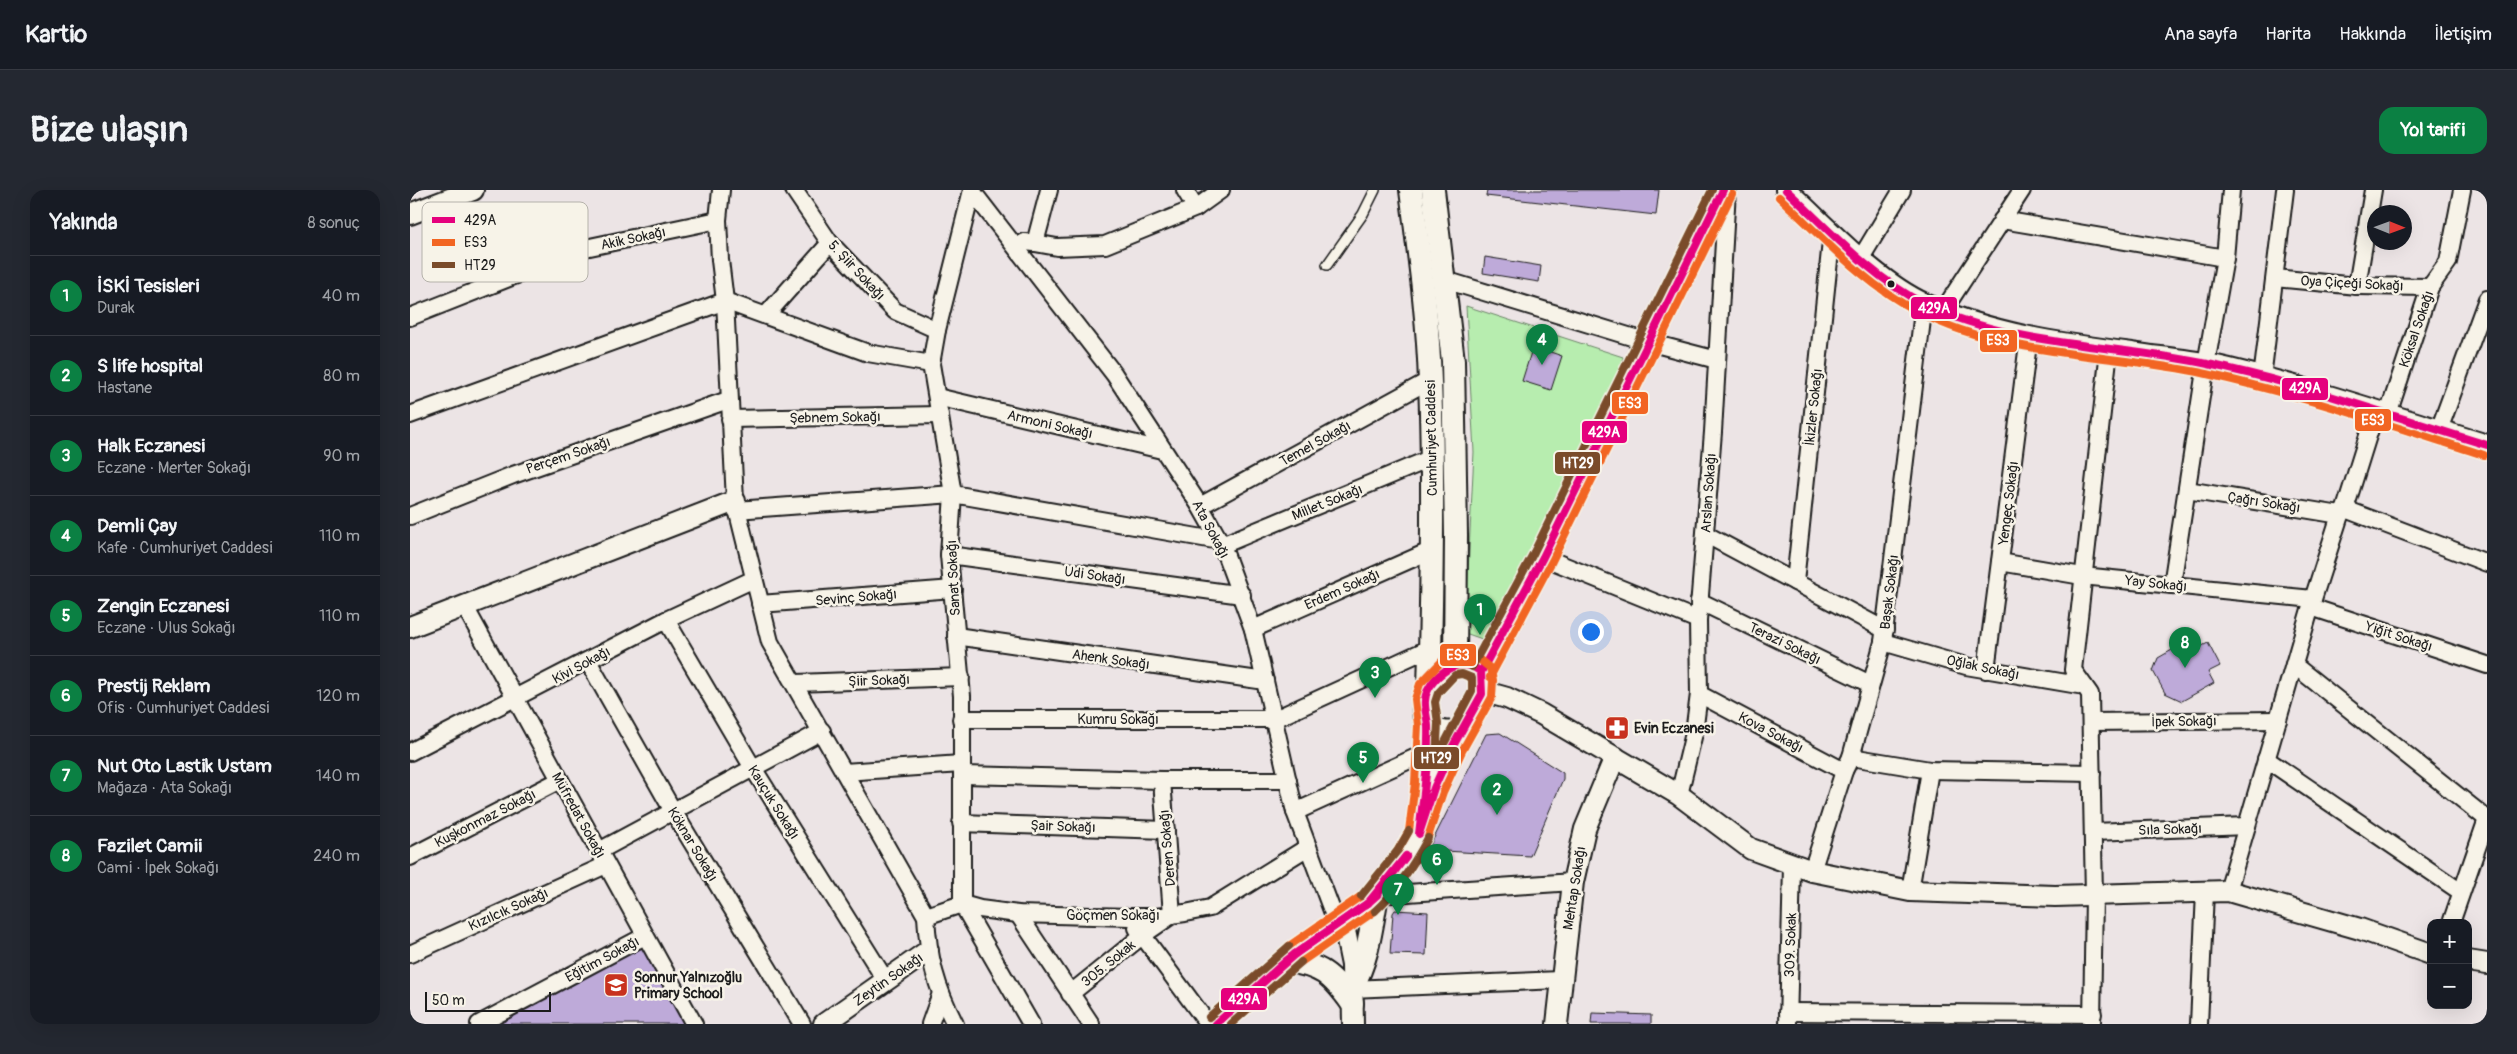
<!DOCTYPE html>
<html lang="tr">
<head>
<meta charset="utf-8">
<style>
	:root { --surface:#171b24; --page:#242831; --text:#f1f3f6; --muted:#9ea1a6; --line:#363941; --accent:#0b8043 }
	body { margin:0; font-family:Pangolin,sans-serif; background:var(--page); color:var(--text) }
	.controls { position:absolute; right:15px; bottom:15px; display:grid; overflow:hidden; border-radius:10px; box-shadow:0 5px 20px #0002 }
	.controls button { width:45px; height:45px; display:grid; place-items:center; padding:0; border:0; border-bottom:1px solid var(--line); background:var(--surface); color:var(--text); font:25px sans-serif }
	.compass { position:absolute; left:1957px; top:15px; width:45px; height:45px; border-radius:50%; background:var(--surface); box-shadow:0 5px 20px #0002; rotate:91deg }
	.scale { position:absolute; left:15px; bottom:12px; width:126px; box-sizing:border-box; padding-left:5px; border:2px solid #1c1c1c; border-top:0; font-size:14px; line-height:18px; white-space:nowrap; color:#1c1c1c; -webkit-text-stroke:4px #f7f3e8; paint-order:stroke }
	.you { position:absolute; left:1180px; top:441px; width:18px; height:18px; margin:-12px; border:4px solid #fff; border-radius:50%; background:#1a73e8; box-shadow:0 0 0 8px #1a73e833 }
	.badge { display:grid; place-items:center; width:32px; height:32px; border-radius:50%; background:var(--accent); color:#fff; font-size:16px; font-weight:700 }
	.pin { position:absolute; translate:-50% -41px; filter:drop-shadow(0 1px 2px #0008) }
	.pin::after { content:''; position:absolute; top:26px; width:18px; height:15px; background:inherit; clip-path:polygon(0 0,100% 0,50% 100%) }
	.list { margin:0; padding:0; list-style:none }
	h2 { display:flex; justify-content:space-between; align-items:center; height:65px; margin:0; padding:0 20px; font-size:21px }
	h2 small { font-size:16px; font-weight:400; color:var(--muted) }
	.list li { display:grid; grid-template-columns:32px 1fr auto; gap:15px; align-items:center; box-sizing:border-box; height:80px; padding:0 20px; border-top:1px solid var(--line) }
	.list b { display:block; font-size:19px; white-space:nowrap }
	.list p { margin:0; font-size:16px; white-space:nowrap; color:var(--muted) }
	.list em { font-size:16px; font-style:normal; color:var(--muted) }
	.map { position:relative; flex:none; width:2077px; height:834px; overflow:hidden; border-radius:15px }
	header { display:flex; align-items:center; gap:30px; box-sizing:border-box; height:70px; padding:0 25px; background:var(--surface); border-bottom:1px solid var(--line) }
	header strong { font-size:24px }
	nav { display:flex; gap:28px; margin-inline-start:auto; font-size:18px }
	.intro { display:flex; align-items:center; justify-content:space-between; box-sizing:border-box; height:120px; padding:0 30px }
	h1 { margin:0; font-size:35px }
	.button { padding:12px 22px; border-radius:15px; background:var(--accent); color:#fff; font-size:18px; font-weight:700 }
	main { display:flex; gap:30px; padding:0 30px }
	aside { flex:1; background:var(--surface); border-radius:15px; box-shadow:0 5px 20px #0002 }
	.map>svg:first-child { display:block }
	.green { fill:#b7edaf; stroke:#6a8466 }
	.building { fill:#beaad9; stroke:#1c1c1c }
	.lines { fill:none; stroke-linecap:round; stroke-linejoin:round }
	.service-casing { stroke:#1c1c1c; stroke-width:12 }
	.minor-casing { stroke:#1c1c1c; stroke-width:20 }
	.tertiary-casing { stroke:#1c1c1c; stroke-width:24 }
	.secondary-casing { stroke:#1c1c1c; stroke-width:26 }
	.service { stroke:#f7f3e8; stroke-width:9 }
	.minor { stroke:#f7f3e8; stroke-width:16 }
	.tertiary { stroke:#f7f3e8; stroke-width:20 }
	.secondary { stroke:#f7f3e8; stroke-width:22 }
	.bus-1-casing { stroke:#f7f3e8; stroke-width:11 }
	.bus-2-casing { stroke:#f7f3e8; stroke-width:11 }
	.bus-3-casing { stroke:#f7f3e8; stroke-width:11 }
	.bus-1 { stroke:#e5007d; stroke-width:8 }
	.bus-2 { stroke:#f26522; stroke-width:8 }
	.bus-3 { stroke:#7a4b2a; stroke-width:8 }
	.bus-dot { fill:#1c1c1c; stroke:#f7f3e8; stroke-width:2 }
	.labels { text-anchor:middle; stroke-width:5; stroke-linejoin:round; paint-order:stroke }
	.street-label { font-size:14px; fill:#1c1c1c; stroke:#f7f3e8 }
	.poi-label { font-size:14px; font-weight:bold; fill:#1c1c1c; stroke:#f7f3e8; text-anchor:start }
	.key { fill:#f7f3e8; stroke:#b5b2ab; stroke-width:1 }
	.key-label { font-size:14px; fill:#1c1c1c }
	.line-badge { stroke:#f7f3e8; stroke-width:2 }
	.badge-label { font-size:14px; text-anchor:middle; font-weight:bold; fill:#fff }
</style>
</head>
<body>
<header>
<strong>Kartio</strong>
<nav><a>Ana sayfa</a><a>Harita</a><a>Hakkında</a><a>İletişim</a></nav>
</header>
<div class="intro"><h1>Bize ulaşın</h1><a class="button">Yol tarifi</a></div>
<main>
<aside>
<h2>Yakında<small>8 sonuç</small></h2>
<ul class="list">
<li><span class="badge">1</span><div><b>İSKİ Tesisleri</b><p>Durak</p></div><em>40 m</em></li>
<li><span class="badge">2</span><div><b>S life hospital</b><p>Hastane</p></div><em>80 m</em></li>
<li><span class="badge">3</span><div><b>Halk Eczanesi</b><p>Eczane · Merter Sokağı</p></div><em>90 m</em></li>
<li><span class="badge">4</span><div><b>Demli Çay</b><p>Kafe · Cumhuriyet Caddesi</p></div><em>110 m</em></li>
<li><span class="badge">5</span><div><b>Zengin Eczanesi</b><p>Eczane · Ulus Sokağı</p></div><em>110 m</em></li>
<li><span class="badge">6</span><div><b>Prestij Reklam</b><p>Ofis · Cumhuriyet Caddesi</p></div><em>120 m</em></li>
<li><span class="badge">7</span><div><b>Nut Oto Lastik Ustam</b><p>Mağaza · Ata Sokağı</p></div><em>140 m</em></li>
<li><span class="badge">8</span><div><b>Fazilet Camii</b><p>Cami · İpek Sokağı</p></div><em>240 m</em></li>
</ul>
</aside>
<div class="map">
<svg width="2077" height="834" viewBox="0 0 2077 834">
	<rect width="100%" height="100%" fill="#ece4e5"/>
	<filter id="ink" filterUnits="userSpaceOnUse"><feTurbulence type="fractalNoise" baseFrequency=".02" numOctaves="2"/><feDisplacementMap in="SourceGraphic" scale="10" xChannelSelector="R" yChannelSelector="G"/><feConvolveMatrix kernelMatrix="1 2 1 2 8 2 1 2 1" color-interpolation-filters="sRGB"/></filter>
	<g filter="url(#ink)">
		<!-- green -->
		<path class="green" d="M1056 116 1213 167 1212 185 1075 450 1055 443 1064 262Z"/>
		<!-- building -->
		<g class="building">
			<path d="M1077 0H1249L1246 25 1076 6Z"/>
			<path d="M1075 67 1131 76 1129 92 1073 83Z"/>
			<path d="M1123 156 1152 166 1141 200 1112 191Z"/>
			<path d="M1783 448 1788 458 1798 453 1810 476 1798 482 1804 493 1772 511 1755 503 1743 481 1748 468Z"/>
			<path d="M1090 543 1153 583V589L1120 666 1018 660 1076 544Z"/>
			<path d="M985 720 1018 722 1016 765 980 764 983 723Z"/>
			<path d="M235 756 274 834H82Z"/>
			<path d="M1182 823 1241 825V834H1181Z"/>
		</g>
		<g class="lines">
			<defs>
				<path id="service" d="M917 75 953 24 965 0"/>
				<g id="minor">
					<path d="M311 0 308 30 310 70 315 111 325 311 360 452 516 726C518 767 526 797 545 834"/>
					<path d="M384 0 420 53 485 121 527 140"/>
					<path d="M775 0 786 18"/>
					<path d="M562 1 704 184 790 316 812 355 843 439 885 622 927 734"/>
					<path d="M1592 30 1815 68"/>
					<path d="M614 52 625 53 639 0"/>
					<path d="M625 53 647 57 695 55 786 18 811 0"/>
					<path d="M1451 68 1492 0"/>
					<path d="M1865 88 1947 96 2020 97"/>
					<path d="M1035 90 1238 152 1307 170"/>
					<path d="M1947 96 1963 0"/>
					<path d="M1533 121 1612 0"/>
					<path d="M357 124 420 53"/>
					<path d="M0 127 175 58 308 30"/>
					<path d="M1852 188 1875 0"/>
					<path d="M527 207 752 260"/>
					<path d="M1978 224 2020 97 2038 72 2052 0"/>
					<path d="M0 225 315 111 458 163 521 174"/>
					<path d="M320 229 530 225"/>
					<path d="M2029 240 2077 109"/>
					<path d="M1777 300 1930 325"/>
					<path d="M790 316 1020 190"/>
					<path d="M1935 319 2077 373"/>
					<path d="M326 320 543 304 810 351"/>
					<path d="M0 326 103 285 318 210"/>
					<path d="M1295 344 1475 440"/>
					<path d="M812 355 1022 268"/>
					<path d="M539 365 832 405"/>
					<path d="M1133 367 1288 430"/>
					<path d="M1590 372 1672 386 1903 409"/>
					<path d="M1385 392 1422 42"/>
					<path d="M1762 395 1796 174 1815 68 1821 0"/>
					<path d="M1289 411 1460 494"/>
					<path d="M350 414 543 399"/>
					<path d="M54 415 284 834"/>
					<path d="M1901 417 2077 475"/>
					<path d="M256 430 343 578 476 791"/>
					<path d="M843 439 1022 360"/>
					<path d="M546 446 855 491"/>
					<path d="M1473 452 1556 476 1674 496"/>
					<path d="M178 471 263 621 392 834"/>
					<path d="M1884 475 2077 629"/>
					<path d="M1576 480 1619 146"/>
					<path d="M386 493 551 487"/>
					<path d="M1289 504 1434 581"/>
					<path d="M551 529H865L1020 458"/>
					<path d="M1681 532 1868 530"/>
					<path d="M0 562 256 430 344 389"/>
					<path d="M1441 567 1520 580 1682 583"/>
					<path d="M1856 569 2051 702"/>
					<path d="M434 582 551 574"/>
					<path d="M553 585 752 590H878"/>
					<path d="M1269 605 1284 543 1289 504 1288 430 1303 242 1317 0"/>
					<path d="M885 622 1015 563"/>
					<path d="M551 633 756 640"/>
					<path d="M1683 642 1837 636"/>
					<path d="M189 661 412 541"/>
					<path d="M0 667 150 590"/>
					<path d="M1402 681 1434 581 1441 567 1473 452 1514 113"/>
					<path d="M1500 701 1520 580"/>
					<path d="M1818 701 1903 409 1930 325 1935 319 1966 220"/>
					<path d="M967 705 1163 692"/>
					<path d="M552 714 570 719 608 724 720 727H746L775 723 800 718 898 657"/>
					<path d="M552 714 621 834"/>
					<path d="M608 724 681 834"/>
					<path d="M516 726 552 714V506L539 365 543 304 521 174 527 140 562 0"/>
					<path d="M2041 733 2077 629"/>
					<path d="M727 738 798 834"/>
					<path d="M0 764 196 675"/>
					<path d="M941 799 1150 790"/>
					<path d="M660 804 733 745 762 725 752 590"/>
					<path d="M1378 822 1683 824"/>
					<path d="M69 834 235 746"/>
					<path d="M520 834 530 806"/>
					<path d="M1378 834 1382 676"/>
					<path d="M1682 834 1684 705 1680 504 1663 480 1699 160"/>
					<path d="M1789 834 1795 702"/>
				</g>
				<g id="tertiary">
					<path d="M1376 0C1417 37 1465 91 1515 114 1579 144 1652 154 1722 163 1747 167 1773 169 1798 174 1892 195 1985 227 2077 255"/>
					<path d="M0 24 63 0"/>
					<path d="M0 437 325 311"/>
					<path d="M1072 501 1097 508 1131 524 1269 605 1341 659 1402 681 1500 701 1645 706 1818 701 1950 739 2021 764"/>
					<path d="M933 731 942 775 943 834"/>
					<path d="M2058 771 2077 774"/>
					<path d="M414 834 518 761"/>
					<path d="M1147 834 1163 692 1175 639 1205 567"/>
				</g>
				<g id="secondary">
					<path d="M1001 0C1009 64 1018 127 1020 192 1024 294 1022 396 1019 498"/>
					<path d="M1023 0 1043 171 1046 345 1045 476"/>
					<path d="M1052 474C1059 476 1068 477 1071 484 1078 498 1061 535 1047 541 1041 544 1034 542 1028 541 999 531 1020 485 1041 476 1044 475 1049 475 1052 474Z"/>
					<path d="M1071 482 1133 367 1313 0"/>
					<path d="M1013 610 1018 534"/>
					<path d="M876 771C911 775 922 785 942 813"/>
					<path d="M941 799C958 770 961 739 967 705"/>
					<path d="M806 834 885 764 967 705 996 666 1009 644 1024 598 1052 537"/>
				</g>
			</defs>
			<!-- service casing -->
			<use href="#service" class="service-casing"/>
			<!-- minor casing -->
			<use href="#minor" class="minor-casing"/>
			<!-- tertiary casing -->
			<use href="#tertiary" class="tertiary-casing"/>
			<!-- secondary casing -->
			<use href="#secondary" class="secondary-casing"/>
			<!-- service -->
			<use href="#service" class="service"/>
			<!-- minor -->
			<use href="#minor" class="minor"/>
			<!-- tertiary -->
			<use href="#tertiary" class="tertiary"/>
			<!-- secondary -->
			<use href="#secondary" class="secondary"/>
			<defs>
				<g id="bus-1">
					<path d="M1376 0C1419 40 1461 87 1514 114 1603 157 1703 154 1798 174 1893 194 1985 227 2077 255"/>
					<path d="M1052 474 1062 476 1071 482 1072 504 1043 556 1024 598 1009 644C1013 608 1019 572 1018 536 1017 523 1011 511 1019 498 1026 486 1039 476 1052 474Z"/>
					<path d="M1071 482 1133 367 1313 0"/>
					<path d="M958 713 996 666"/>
					<path d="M958 713 967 705 996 666"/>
					<path d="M885 764 806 834 876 771Z"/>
					<path d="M885 764 958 713"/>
					<path d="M885 764 958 713"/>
				</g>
				<g id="bus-2">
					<path d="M1369 7C1413 48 1454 94 1508 122 1598 168 1701 163 1797 184 1891 205 1982 236 2074 265"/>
					<path d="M1080 487 1142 371 1322 4"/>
					<path d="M988 660 999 641 1005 593 1008 535 1005 509 1010 494 1036 467 1052 464 1065 466 1080 478 1083 490 1082 507 1052 561 1033 602 1018 647"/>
					<path d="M879 756 951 706"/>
					<path d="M891 772 965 721"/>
				</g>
				<g id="bus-3">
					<path d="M1062 477 1124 362 1302 0"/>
					<path d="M1052 484 1062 488V501L1026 569 1028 533 1025 512 1028 503 1045 485Z"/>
					<path d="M951 706 988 660 999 641"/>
					<path d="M965 721C987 701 1004 674 1018 648"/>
					<path d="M799 827 879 756"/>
					<path d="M821 834 891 772"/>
				</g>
			</defs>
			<!-- bus-1 casing -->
			<use href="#bus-1" class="bus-1-casing"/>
			<!-- bus-2 casing -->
			<use href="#bus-2" class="bus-2-casing"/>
			<!-- bus-3 casing -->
			<use href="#bus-3" class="bus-3-casing"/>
			<!-- bus-1 -->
			<use href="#bus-1" class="bus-1"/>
			<!-- bus-2 -->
			<use href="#bus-2" class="bus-2"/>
			<!-- bus-3 -->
			<use href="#bus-3" class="bus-3"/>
		</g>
	</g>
	<!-- icons -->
	<defs>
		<symbol id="pharmacy-square" viewBox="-11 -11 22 22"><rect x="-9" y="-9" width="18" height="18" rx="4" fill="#c8321e" stroke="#f7f3e8"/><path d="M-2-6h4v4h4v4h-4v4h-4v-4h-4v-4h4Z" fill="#fff"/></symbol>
		<symbol id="school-square" viewBox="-11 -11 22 22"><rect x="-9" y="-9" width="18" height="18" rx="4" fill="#c8321e" stroke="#f7f3e8"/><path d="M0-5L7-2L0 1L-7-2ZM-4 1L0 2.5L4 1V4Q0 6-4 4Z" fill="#fff"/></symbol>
	</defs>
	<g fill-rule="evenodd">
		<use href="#pharmacy-square" x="1193" y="524" width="28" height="28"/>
		<use href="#school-square" x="192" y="781" width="28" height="28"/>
	</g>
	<!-- markers -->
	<circle class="bus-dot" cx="1481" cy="94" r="4.5"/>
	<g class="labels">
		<!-- street labels -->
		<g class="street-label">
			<text transform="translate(223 48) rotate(-12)" y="5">Akik Sokağı</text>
			<text transform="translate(447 80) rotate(47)" y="5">5. Şiir Sokağı</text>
			<text transform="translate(1942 93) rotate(3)" y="5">Oya Çiçeği Sokağı</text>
			<text transform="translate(2006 139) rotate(-71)" y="5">Köksal Sokağı</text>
			<text transform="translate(1403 217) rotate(-84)" y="5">İkizler Sokağı</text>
			<text transform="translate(425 227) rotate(-1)" y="5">Şebnem Sokağı</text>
			<text transform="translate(640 234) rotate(13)" y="5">Armoni Sokağı</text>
			<text transform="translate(1021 248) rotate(-91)" y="5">Cumhuriyet Caddesi</text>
			<text transform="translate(905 253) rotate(-29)" y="5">Temel Sokağı</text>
			<text transform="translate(158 265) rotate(-19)" y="5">Perçem Sokağı</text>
			<text transform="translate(1298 303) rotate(-86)" y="5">Arslan Sokağı</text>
			<text transform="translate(917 312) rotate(-22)" y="5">Millet Sokağı</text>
			<text transform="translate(1854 312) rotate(9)" y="5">Çağrı Sokağı</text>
			<text transform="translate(1598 313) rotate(-83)" y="5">Yengeç Sokağı</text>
			<text transform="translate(801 339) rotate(62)" y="5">Ata Sokağı</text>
			<text transform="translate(685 385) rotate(8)" y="5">Udi Sokağı</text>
			<text transform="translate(543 388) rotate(-93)" y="5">Sanat Sokağı</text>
			<text transform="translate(1746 393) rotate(6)" y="5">Yay Sokağı</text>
			<text transform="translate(932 399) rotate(-24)" y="5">Erdem Sokağı</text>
			<text transform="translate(1479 402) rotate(-83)" y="5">Başak Sokağı</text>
			<text transform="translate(446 407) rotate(-5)" y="5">Sevinç Sokağı</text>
			<text transform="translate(1989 446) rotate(18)" y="5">Yiğit Sokağı</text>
			<text transform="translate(1375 453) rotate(26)" y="5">Terazi Sokağı</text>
			<text transform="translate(701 469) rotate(8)" y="5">Ahenk Sokağı</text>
			<text transform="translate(171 475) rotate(-28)" y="5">Kivi Sokağı</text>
			<text transform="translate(1573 477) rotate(12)" y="5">Oğlak Sokağı</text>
			<text transform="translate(469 490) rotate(-2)" y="5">Şiir Sokağı</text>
			<text x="708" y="534">Kumru Sokağı</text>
			<text transform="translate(1774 531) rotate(-1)" y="5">İpek Sokağı</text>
			<text transform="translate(1361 542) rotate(28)" y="5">Kova Sokağı</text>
			<text transform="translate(364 612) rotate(58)" y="5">Kauçuk Sokağı</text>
			<text transform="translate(169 625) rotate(61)" y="5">Müfredat Sokağı</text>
			<text transform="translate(75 628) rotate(-27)" y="5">Kuşkonmaz Sokağı</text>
			<text transform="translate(653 636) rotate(2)" y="5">Şair Sokağı</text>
			<text transform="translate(1760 639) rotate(-2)" y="5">Sıla Sokağı</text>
			<text transform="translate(283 654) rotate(59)" y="5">Köknar Sokağı</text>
			<text transform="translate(757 658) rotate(-95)" y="5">Deren Sokağı</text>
			<text transform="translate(1164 698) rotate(-81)" y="5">Mehtap Sokağı</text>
			<text transform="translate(98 719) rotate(-24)" y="5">Kızılcık Sokağı</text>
			<text x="703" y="730">Göçmen Sokağı</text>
			<text transform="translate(1380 755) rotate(-88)" y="5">309. Sokak</text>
			<text transform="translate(192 769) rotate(-28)" y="5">Eğitim Sokağı</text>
			<text transform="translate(698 773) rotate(-39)" y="5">305. Sokak</text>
			<text transform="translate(478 789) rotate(-35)" y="5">Zeytin Sokağı</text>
		</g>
		<!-- poi labels -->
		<g class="poi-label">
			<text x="1224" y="543">Evin Eczanesi</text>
			<text x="224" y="792">Sonnur Yalnızoğlu<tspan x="224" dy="16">Primary School</tspan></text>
		</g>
	</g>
	<!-- legend -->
	<rect x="12" y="12" width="166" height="80" rx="8" class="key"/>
	<rect x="22" y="27" width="23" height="6" fill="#e5007d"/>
	<rect x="22" y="49" width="23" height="7" fill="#f26522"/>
	<rect x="22" y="72" width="23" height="6" fill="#7a4b2a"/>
	<g class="key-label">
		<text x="54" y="35">429A</text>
		<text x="54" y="57">ES3</text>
		<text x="54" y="80">HT29</text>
	</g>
	<g class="line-badge">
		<rect x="1500" y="106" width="48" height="24" rx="5" fill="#e5007d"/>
		<rect x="1569" y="139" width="39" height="24" rx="5" fill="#f26522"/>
		<rect x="1871" y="187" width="48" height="24" rx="5" fill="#e5007d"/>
		<rect x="1201" y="201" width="38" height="24" rx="5" fill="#f26522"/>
		<rect x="1944" y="218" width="38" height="24" rx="5" fill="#f26522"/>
		<rect x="1171" y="230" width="47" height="24" rx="5" fill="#e5007d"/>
		<rect x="1144" y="261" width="47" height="24" rx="5" fill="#7a4b2a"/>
		<rect x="1029" y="453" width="38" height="24" rx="5" fill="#f26522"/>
		<rect x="1003" y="556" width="47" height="24" rx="5" fill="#7a4b2a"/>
		<rect x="810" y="797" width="48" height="24" rx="5" fill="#e5007d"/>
	</g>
	<g class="badge-label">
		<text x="1524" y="123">429A</text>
		<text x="1588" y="155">ES3</text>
		<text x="1895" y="203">429A</text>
		<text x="1220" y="218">ES3</text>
		<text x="1963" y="235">ES3</text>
		<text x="1194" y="247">429A</text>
		<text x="1168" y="278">HT29</text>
		<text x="1048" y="470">ES3</text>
		<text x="1026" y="573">HT29</text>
		<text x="834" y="814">429A</text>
	</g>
</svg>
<div class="controls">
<button>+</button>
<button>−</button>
</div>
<svg class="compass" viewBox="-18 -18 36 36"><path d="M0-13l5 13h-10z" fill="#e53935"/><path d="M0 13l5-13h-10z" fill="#9ea1a6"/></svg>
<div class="scale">50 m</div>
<div class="you"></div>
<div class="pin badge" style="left:1070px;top:445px">1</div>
<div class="pin badge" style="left:1087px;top:625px">2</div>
<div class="pin badge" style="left:965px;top:508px">3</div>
<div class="pin badge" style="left:1132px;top:175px">4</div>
<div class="pin badge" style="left:953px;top:593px">5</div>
<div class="pin badge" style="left:1027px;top:695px">6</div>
<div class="pin badge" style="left:988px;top:725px">7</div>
<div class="pin badge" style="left:1775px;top:478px">8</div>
</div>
</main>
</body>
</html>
